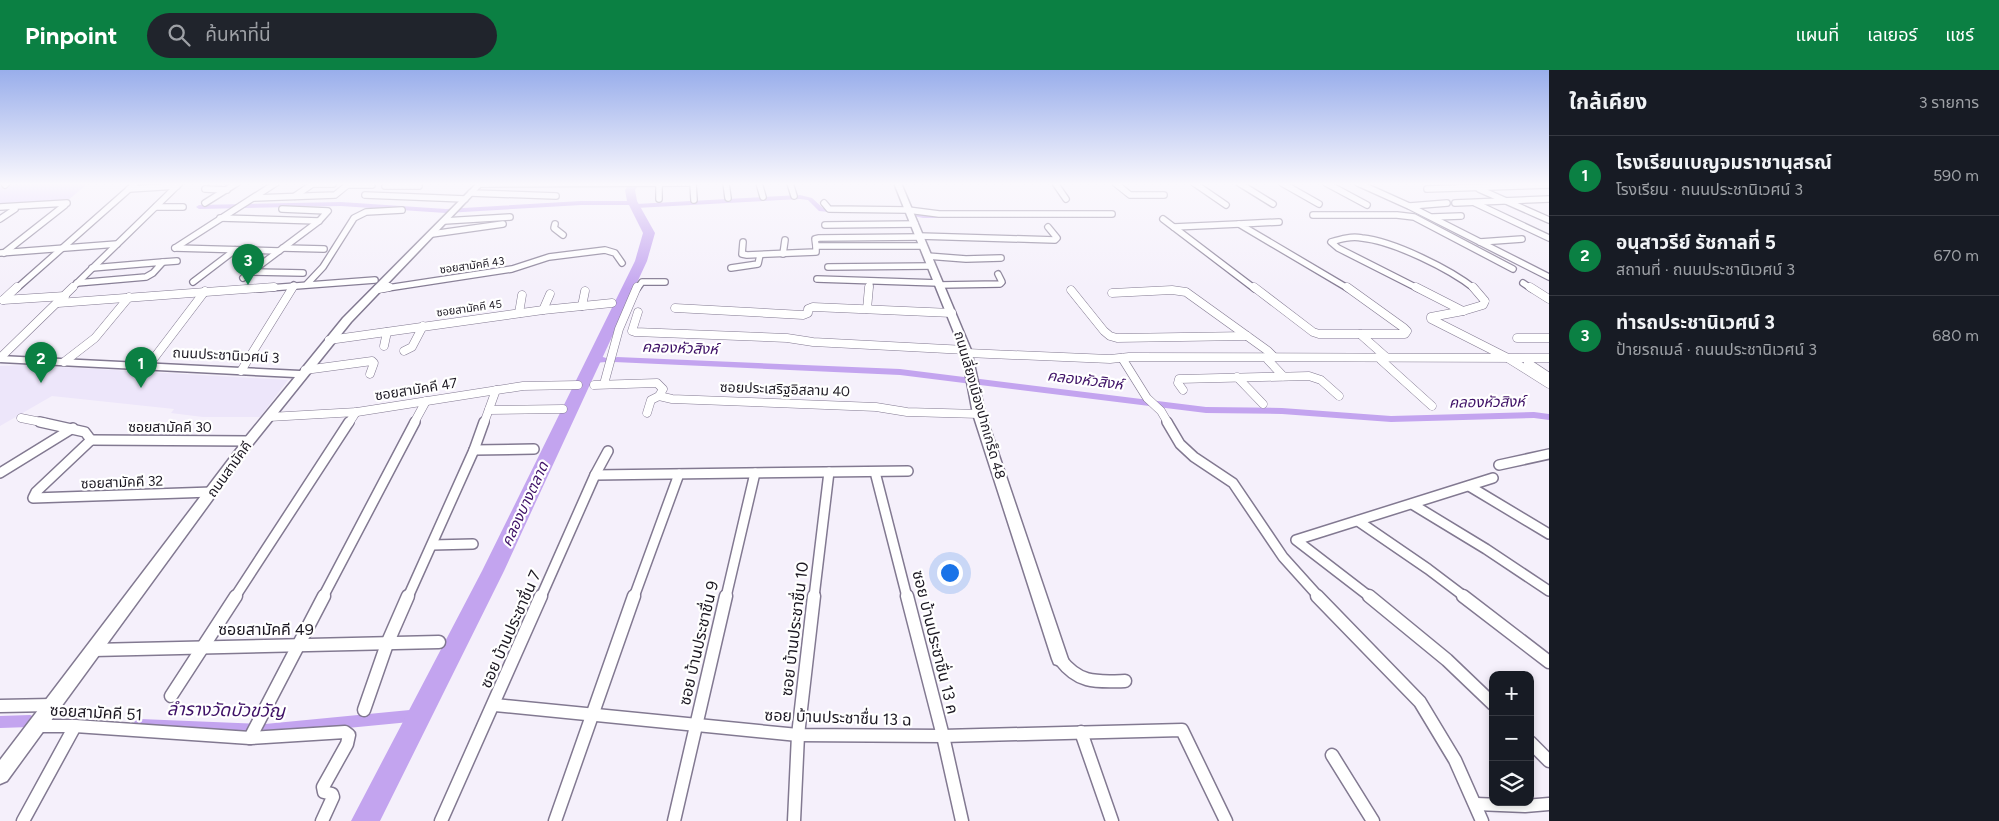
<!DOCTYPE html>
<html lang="th">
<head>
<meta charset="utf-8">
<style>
	:root { --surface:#171b24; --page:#20242c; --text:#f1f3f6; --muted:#9ea1a6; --line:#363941; --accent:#0b8043 }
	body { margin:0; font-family:Figtree,"Noto Sans Thai",sans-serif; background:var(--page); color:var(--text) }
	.controls { position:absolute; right:15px; bottom:15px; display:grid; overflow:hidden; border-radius:10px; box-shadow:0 2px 8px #0003 }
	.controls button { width:45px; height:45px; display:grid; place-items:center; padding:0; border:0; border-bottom:1px solid var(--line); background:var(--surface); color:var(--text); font:25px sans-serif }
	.you { position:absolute; left:949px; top:502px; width:18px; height:18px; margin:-12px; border:4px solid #fff; border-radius:50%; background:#1a73e8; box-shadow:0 0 0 8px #1a73e833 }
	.badge { display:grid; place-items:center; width:32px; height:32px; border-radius:50%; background:var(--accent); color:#fff; font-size:16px; font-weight:700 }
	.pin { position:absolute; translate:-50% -41px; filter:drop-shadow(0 1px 2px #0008) }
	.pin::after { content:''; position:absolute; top:26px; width:18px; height:15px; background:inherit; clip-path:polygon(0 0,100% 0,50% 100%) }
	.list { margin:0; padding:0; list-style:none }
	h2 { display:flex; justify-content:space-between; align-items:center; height:65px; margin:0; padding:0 20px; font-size:21px }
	h2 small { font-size:16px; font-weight:400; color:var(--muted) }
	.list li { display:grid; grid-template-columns:32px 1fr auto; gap:15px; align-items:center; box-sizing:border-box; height:80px; padding:0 20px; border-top:1px solid var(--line) }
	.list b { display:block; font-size:19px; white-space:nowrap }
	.list p { margin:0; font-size:16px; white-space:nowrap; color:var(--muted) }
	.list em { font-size:16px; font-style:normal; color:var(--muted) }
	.icon { flex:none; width:28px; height:28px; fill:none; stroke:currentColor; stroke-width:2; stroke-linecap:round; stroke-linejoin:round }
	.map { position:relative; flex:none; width:1549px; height:751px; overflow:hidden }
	header { display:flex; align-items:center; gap:30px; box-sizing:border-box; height:70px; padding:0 25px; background:var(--accent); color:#fff }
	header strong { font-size:24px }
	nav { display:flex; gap:28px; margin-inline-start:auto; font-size:18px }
	.search { width:350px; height:45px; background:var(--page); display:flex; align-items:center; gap:12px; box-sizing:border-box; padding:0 18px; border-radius:28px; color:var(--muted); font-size:19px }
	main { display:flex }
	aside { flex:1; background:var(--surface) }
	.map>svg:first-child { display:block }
	.built { fill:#ede6fa }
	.green { fill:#e0cdfe }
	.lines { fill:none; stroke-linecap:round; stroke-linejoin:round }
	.canal { fill:#c3a4ef; fill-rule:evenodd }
	.river { fill:#c3a4ef; fill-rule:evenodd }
	.street-far3-casing { stroke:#827991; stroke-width:8 }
	.street-far2-casing { stroke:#827991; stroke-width:9 }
	.street-far1-casing { stroke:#827991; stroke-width:12 }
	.street-casing { stroke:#827991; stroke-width:15 }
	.secondary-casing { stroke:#827991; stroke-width:3 }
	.street-far3 { stroke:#fff; stroke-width:5.5 }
	.street-far2 { stroke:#fff; stroke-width:8 }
	.street-far1 { stroke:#fff; stroke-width:9 }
	.street { stroke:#fff; stroke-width:12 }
	.secondary { fill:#fff; fill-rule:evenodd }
	.labels { text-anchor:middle; stroke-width:4.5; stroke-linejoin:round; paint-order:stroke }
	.far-street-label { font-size:11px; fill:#1c1822; stroke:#fff }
	.street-label { font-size:14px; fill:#1c1822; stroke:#fff }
	.water-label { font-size:15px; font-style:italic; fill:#3e1066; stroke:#fff }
	.near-street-label { font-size:16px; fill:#1c1822; stroke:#fff }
	.near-water-label { font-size:18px; font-style:italic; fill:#3e1066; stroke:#fff }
</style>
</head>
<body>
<header>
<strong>Pinpoint</strong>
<div class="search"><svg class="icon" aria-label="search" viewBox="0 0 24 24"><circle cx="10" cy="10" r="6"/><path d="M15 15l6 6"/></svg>ค้นหาที่นี่</div>
<nav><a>แผนที่</a><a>เลเยอร์</a><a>แชร์</a></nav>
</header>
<main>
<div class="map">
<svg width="1549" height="751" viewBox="0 0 1549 751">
	<rect width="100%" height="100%" fill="#f5f0fb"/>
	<!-- built -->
	<path class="built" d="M28 295 288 310 260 347H203L171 343 174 339 52 326 0 356V296Z"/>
	<!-- green -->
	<path class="green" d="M49 113H88L66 132 0 136V116Z"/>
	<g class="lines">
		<!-- canal -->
		<g class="canal">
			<path d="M800 125 812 128 823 138 840 139 843 141 840 143 819 141 808 130 800 129 636 138 634 137V135H581L446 143 341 136 199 139 196 137 199 135 341 132 446 139 581 131H634L636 132V134Z"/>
			<path d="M902 140 923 144H947L950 146 947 148H923L900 143V141Z"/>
			<path d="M603 287 606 288 607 290 606 292 594 293 590 290 594 287Z"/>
			<path d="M617 287 900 299 1206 337 1282 338 1391 346 1534 342 1549 344V350L1534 348 1391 352 1282 344 1206 343 900 305 614 292 613 290 614 288Z"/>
			<path d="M420 639 425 641 427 645 425 649 420 651 265 666 140 661 135 659 133 655 135 651 140 649 265 654Z"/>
			<path d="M30 645 35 647 37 651 35 655 30 657 0 658V646Z"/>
		</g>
		<!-- river -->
		<path class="river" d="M630 113H640L635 120 637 131 655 163 647 191 504 501 380 751H351L482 501 635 191 643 163 627 131 625 120Z"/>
		<defs>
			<g id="street-far3">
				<path d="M659 113V129"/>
				<path d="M693 113 694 130"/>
				<path d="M726 113 728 128"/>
				<path d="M759 113 763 127"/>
				<path d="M790 113 794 126"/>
				<path d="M1055 113 1066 129"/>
				<path d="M1115 113 1130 125H1164"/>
				<path d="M1194 113 1226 135"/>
				<path d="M1239 113 1273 134"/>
				<path d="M1282 113 1319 134"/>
				<path d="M1326 113 1367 135"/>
				<path d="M1358 113 1409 136 1549 207"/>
				<path d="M314 114H333"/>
				<path d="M480 114 689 113"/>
				<path d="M5 115 7 113"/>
				<path d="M348 115H372"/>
				<path d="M385 116H419"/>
				<path d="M129 119 177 116"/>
				<path d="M205 119 227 120"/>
				<path d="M1427 119 1549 115"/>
				<path d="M1479 119 1549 150"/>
				<path d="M471 123 556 126"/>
				<path d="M365 125 465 129"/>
				<path d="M295 126 314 113"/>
				<path d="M254 128 335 125 350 113"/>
				<path d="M205 133 237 113"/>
				<path d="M824 133 829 139 908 140 939 144H1112"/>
				<path d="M1455 133 1549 129"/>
				<path d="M1475 133 1549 168"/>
				<path d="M1410 136 1447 133"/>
				<path d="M0 137 67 133"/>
				<path d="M156 137H183"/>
				<path d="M1313 145H1397L1414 147 1513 199"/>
				<path d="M1433 147 1461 146"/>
				<path d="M220 148 319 151"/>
				<path d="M0 149 15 139"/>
				<path d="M1163 149 1255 219"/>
				<path d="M444 151 510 147"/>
				<path d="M1279 152 1239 154 1349 219"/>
				<path d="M555 154 554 158 563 165"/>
				<path d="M825 155 915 154"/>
				<path d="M1174 157 1239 154"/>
				<path d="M432 164 503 154"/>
				<path d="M919 166 1055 170 1057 168 1048 157"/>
				<path d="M743 172 742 184 747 185 816 182V176H922"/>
				<path d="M1480 172 1522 169"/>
				<path d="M816 176 815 169 819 168 919 167"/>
				<path d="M175 178 276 113"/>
				<path d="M175 178 279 181"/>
				<path d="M283 178 324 179"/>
				<path d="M0 183 117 174"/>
				<path d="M4 183 65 135"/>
				<path d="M783 184 785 170"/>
				<path d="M927 186 966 189 1001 188"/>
				<path d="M163 192 177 191"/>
				<path d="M828 197 931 196"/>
				<path d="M731 198 758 194 760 185"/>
				<path d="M252 202 303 203"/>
				<path d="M243 208 319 151 328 141 282 139"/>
				<path d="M817 209 939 213"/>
				<path d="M193 212 235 180"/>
				<path d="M77 213 146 207 153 203 163 192 92 198"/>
				<path d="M1523 213 1532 219"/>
				<path d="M307 214 323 197 354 148 366 142 402 140"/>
				<path d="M939 215 1000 214 1002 212 998 204"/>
				<path d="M16 219 136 113"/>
				<path d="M71 219 180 113"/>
				<path d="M256 219 375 210"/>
				<path d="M292 219 294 215"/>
				<path d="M381 219 512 199 549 187 605 180 615 183 622 193"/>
				<path d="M637 219 642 212H665"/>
				<path d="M869 219 870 212"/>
				<path d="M1419 219 1338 178 1331 172C1341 169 1351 166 1362 168 1393 171 1450 199 1475 219"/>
			</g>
			<g id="street-far2">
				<path d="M1254 217 1313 262 1319 264H1405L1407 261 1404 258 1347 217"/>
				<path d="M1416 217 1463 241"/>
				<path d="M1530 217 1549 229"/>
				<path d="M378 219 389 217"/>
				<path d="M1071 220 1104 261 1110 266 1117 268 1247 266"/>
				<path d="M1112 223 1172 220 1186 222 1268 281 1273 286 1268 290 1283 306"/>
				<path d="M3 230 17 217"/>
				<path d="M3 230 65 226"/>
				<path d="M58 233 274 217"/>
				<path d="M582 236 585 221"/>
				<path d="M675 238 803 245 808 243V239L813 237 952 243"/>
				<path d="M867 239 869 217"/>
				<path d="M543 240 550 224"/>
				<path d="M1463 241 1431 247V249L1506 287 1549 314"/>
				<path d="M1463 241 1483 235 1485 231 1473 217"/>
				<path d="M638 242 632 261 635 262 787 268 813 272 966 280"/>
				<path d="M519 243 522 225"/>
				<path d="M1360 264 1386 287"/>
				<path d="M1517 268H1549"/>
				<path d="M329 270 543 240 612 233"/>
				<path d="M384 276 387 262"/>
				<path d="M404 281 412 277 423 256"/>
				<path d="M967 283 1110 289 1129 287 1549 288"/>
				<path d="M0 288 73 217"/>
				<path d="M1122 288 1147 328 1161 341 1168 353"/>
				<path d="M1381 290 1432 336"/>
				<path d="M64 292 95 268 129 227"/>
				<path d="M1528 293 1549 307"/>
				<path d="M148 296 205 221"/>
				<path d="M305 300 372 291 374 293 370 304"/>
				<path d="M241 301 293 217"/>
				<path d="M1237 307 1263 334"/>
				<path d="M604 314 619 259 637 217"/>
				<path d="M594 315 657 313 663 319 659 326 672 329 876 337 907 342 979 344"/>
				<path d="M1183 320 1178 313 1179 309 1309 306 1321 310 1339 326"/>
				<path d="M489 340 563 339"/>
				<path d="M647 343 651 330 659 326"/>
				<path d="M269 347 357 342 523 316 578 315"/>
				<path d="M21 348 46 353"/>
				<path d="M349 353 356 342"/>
				<path d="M414 353 426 331"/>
				<path d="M484 353 496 320"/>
			</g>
			<g id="street-far1">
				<path d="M40 352 85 362 91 370"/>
				<path d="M1167 352 1180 374 1194 387 1233 413 1283 487 1319 527"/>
				<path d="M91 370 36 422 33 428 212 422"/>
				<path d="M91 370 249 371"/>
				<path d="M474 380 534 379"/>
				<path d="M1499 395 1549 384"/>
				<path d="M875 402 907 527"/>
				<path d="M0 403 73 358"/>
				<path d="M595 405 908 401"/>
				<path d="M1469 416 1549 464"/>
				<path d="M1412 434 1486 479 1549 521"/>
				<path d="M1358 451 1428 499 1465 527"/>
				<path d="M432 475 473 474"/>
				<path d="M235 527 349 352"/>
				<path d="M323 527 415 352"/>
				<path d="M408 527 474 380 484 352"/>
				<path d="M541 527 595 405 608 381"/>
				<path d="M634 527 679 404"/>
				<path d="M726 527 755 403"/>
				<path d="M814 527 829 402"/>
				<path d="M1370 527 1296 470 1493 408"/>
			</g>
			<g id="street">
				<path d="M907 526 943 666 962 751"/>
				<path d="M1317 526 1420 632 1455 690 1482 751"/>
				<path d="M1369 526 1447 590 1493 634"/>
				<path d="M1463 526 1549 592"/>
				<path d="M93 580 439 572"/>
				<path d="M1060 589C1079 614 1096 612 1125 611"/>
				<path d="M171 626 236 526"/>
				<path d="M495 635 798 665 943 666 1182 660 1226 751"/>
				<path d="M0 636 52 635"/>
				<path d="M364 640 387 574 408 526"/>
				<path d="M37 656H75L250 668 345 662 349 665 347 674 323 717 324 722 332 724 333 727 322 751"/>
				<path d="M1081 662 1112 751"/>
				<path d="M250 668 324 526"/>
				<path d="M1530 672 1549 691"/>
				<path d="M1332 685 1373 751"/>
				<path d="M1476 734 1525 736 1549 734"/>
				<path d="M23 751 75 656"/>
				<path d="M441 751 541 526"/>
				<path d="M555 751 634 526"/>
				<path d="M674 751 726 526"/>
				<path d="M794 751 798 665 814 526"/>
			</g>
			<g id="secondary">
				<path d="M477 113H484L351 252 253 374 7 711 0 714V690L245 368 295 307 0 292V286L300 301 343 248Z"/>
				<path d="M894 113H901L971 280 985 344 1068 589 1066 594 1060 596 1054 594 1052 589 973 344 961 280Z"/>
			</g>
		</defs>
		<!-- street-far3 casing -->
		<use href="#street-far3" class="street-far3-casing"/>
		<!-- street-far2 casing -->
		<use href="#street-far2" class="street-far2-casing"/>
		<!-- street-far1 casing -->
		<use href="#street-far1" class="street-far1-casing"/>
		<!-- street casing -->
		<use href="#street" class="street-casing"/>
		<!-- secondary casing -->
		<use href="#secondary" class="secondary-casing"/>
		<!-- street-far3 -->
		<use href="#street-far3" class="street-far3"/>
		<!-- street-far2 -->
		<use href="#street-far2" class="street-far2"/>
		<!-- street-far1 -->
		<use href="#street-far1" class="street-far1"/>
		<!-- street -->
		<use href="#street" class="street"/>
		<!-- secondary -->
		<use href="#secondary" class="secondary"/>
	</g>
	<!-- sky -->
	<linearGradient id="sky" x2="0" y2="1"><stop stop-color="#99aeeb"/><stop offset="0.52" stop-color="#faf8fd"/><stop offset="1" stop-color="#faf8fd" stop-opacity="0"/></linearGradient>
	<rect width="1549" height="219" fill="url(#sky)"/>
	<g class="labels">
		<!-- far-street labels -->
		<g class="far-street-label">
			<text transform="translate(472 195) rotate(-8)" y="4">ซอยสามัคคี 43</text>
			<text transform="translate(469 238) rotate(-8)" y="4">ซอยสามัคคี 45</text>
		</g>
		<!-- street labels -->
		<g class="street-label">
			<text transform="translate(226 285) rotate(3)" y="5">ถนนประชานิเวศน์ 3</text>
			<text transform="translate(416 319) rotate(-9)" y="5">ซอยสามัคคี 47</text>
			<text transform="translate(785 319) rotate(2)" y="5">ซอยประเสริฐอิสลาม 40</text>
			<text transform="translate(980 335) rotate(74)" y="5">ถนนเลี่ยงเมืองปากเกร็ด 48</text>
			<text x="170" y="362">ซอยสามัคคี 30</text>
			<text transform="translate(229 399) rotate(-54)" y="5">ถนนสามัคคี</text>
			<text transform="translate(122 412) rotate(-2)" y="5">ซอยสามัคคี 32</text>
		</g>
		<!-- water labels -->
		<g class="water-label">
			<text transform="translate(680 278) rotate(2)" y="5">คลองหัวสิงห์</text>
			<text transform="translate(1085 310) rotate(7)" y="5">คลองหัวสิงห์</text>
			<text transform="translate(1487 332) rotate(-1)" y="5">คลองหัวสิงห์</text>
			<text transform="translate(525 434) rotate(-65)" y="5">คลองบางตลาด</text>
		</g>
		<!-- near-street labels -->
		<g class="near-street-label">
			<text x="266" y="565">ซอยสามัคคี 49</text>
			<text transform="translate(510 559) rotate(-66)" y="6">ซอย บ้านประชาชื่น 7</text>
			<text transform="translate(794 559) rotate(-83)" y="6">ซอย บ้านประชาชื่น 10</text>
			<text transform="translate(936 572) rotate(76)" y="6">ซอย บ้านประชาชื่น 13 ค</text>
			<text transform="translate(698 573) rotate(-77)" y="6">ซอย บ้านประชาชื่น 9</text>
			<text transform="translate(96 642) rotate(3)" y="6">ซอยสามัคคี 51</text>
			<text transform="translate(838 647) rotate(2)" y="6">ซอย บ้านประชาชื่น 13 ฉ</text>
		</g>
		<!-- near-water labels -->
		<g class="near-water-label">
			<text transform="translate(226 640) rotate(1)" y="6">ลำรางวัดบัวขวัญ</text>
		</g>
	</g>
</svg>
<div class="controls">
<button>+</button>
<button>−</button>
<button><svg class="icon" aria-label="layers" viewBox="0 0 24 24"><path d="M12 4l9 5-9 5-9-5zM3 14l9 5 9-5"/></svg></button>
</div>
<div class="you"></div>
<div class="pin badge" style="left:141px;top:318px">1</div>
<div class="pin badge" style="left:41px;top:313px">2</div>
<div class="pin badge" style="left:248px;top:215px">3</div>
</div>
<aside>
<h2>ใกล้เคียง<small>3 รายการ</small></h2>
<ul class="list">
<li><span class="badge">1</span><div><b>โรงเรียนเบญจมราชานุสรณ์</b><p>โรงเรียน · ถนนประชานิเวศน์ 3</p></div><em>590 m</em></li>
<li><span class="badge">2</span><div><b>อนุสาวรีย์ รัชกาลที่ 5</b><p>สถานที่ · ถนนประชานิเวศน์ 3</p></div><em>670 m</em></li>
<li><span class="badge">3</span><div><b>ท่ารถประชานิเวศน์ 3</b><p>ป้ายรถเมล์ · ถนนประชานิเวศน์ 3</p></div><em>680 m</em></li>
</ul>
</aside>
</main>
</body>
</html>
